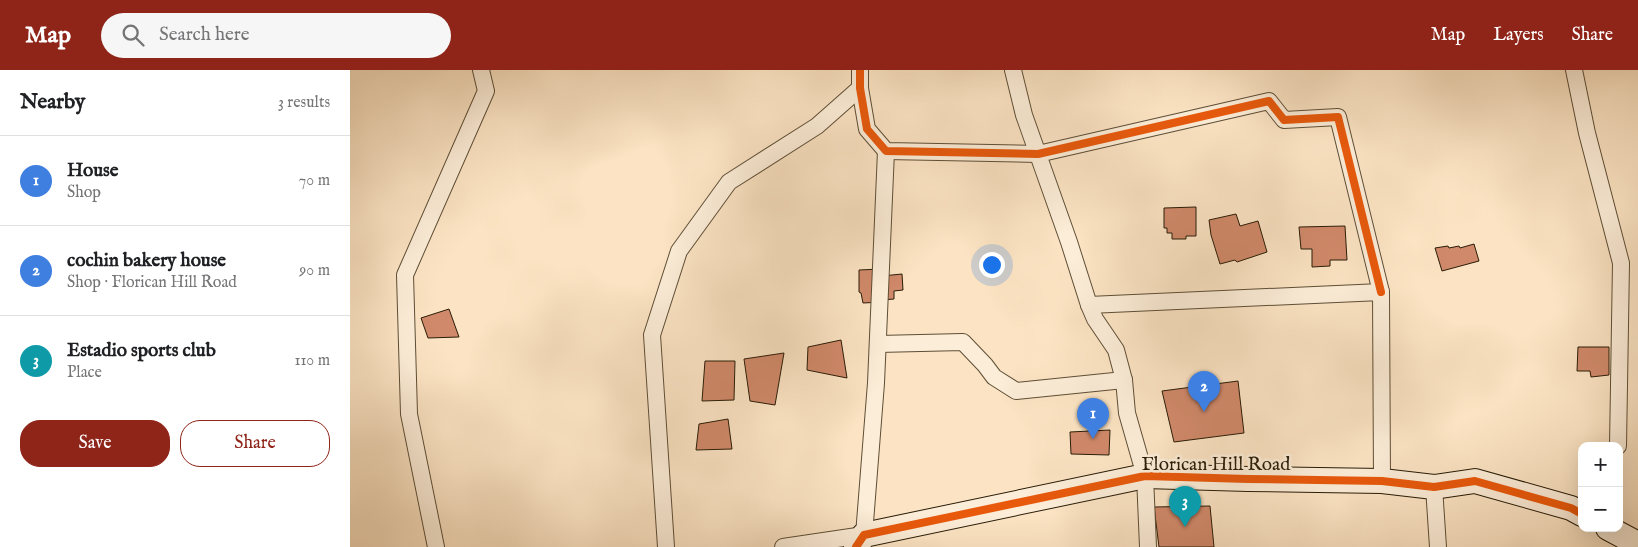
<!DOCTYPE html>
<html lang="en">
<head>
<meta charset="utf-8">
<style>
	:root { --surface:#fff; --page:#f6f6f6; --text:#202124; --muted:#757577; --line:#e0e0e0; --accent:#8f2418 }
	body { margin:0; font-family:"IM FELL English",serif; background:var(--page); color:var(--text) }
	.controls { position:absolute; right:15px; bottom:15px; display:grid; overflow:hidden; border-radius:10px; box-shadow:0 5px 20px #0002 }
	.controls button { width:45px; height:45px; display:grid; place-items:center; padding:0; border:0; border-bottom:1px solid var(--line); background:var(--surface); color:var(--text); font:25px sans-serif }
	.you { position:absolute; left:641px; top:194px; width:18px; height:18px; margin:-12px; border:4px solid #fff; border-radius:50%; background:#1a73e8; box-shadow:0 0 0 8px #1a73e833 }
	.badge { display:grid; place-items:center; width:32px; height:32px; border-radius:50%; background:var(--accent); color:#fff; font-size:16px; font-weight:700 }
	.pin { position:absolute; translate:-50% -41px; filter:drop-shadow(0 1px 2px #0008) }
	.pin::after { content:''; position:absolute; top:26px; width:18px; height:15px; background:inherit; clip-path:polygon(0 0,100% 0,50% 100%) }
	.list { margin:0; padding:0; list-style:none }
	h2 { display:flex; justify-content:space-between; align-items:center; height:65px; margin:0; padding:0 20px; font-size:21px }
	h2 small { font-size:16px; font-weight:400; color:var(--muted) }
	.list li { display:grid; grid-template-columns:32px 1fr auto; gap:15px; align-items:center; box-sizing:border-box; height:90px; padding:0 20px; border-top:1px solid var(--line) }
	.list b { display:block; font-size:19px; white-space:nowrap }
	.list p { margin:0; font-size:16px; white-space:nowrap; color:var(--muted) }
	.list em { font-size:16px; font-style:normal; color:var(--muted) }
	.actions { display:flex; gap:10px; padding:15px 20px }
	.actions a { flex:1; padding:11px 0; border:1px solid var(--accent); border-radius:20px; text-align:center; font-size:18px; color:var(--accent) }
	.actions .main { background:var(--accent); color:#fff }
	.icon { flex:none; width:28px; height:28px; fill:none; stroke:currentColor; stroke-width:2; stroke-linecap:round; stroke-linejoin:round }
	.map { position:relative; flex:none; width:1288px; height:477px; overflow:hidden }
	header { display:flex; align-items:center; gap:30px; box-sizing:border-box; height:70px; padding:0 25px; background:var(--accent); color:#fff }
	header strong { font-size:24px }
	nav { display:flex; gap:28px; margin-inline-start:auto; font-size:18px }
	.search { width:350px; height:45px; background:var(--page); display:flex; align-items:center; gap:12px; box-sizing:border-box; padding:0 18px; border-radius:28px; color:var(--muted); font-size:19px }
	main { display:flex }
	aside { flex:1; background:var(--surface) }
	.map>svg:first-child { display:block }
	.building { fill:#d0896a; stroke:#291c07 }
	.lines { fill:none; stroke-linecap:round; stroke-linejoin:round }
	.street-casing { stroke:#5e4e36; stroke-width:18 }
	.secondary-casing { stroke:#291c07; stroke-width:26 }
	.street { stroke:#fcedd8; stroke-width:16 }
	.secondary { stroke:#fcedd8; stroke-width:24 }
	.cycleway-casing { stroke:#fcedd8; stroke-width:11 }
	.cycleway { stroke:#e8590c; stroke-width:8 }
	.labels { text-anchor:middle; stroke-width:5; stroke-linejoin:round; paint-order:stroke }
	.street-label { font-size:19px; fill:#291c07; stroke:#fcedd8 }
</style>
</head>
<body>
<header>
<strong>Map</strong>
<div class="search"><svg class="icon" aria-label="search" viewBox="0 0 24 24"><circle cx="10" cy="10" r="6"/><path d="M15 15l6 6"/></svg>Search here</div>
<nav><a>Map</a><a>Layers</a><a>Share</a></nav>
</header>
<main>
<aside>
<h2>Nearby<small>3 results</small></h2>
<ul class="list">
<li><span class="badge" style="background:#3f7fe0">1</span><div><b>House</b><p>Shop</p></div><em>70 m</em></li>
<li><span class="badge" style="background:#3f7fe0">2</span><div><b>cochin bakery house</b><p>Shop · Florican Hill Road</p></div><em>90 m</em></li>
<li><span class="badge" style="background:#0f9aa8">3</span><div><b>Estadio sports club</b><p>Place</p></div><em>110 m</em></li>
</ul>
<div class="actions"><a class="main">Save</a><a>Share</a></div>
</aside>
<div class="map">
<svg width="1288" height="477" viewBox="0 0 1288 477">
	<rect width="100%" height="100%" fill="#fbe3c3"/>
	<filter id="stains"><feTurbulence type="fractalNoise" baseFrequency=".004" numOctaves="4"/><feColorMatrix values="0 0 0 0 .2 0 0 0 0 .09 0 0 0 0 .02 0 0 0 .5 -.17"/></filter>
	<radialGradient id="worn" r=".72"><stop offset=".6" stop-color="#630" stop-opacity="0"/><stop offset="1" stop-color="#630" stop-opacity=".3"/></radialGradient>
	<!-- building -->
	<g class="building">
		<path d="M846 137V166H836V169H822V163H817V158H814V138Z"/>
		<path d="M886 144 890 156 908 151 917 182 887 192 885 190 870 194 861 165 859 150Z"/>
		<path d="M995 156 997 190H980V196L962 197V179H951L949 157Z"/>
		<path d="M1124 174 1129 191 1092 201 1085 178 1098 176 1099 178 1109 176 1110 178Z"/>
		<path d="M531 199 532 206 552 204 553 220 544 221V229L532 230V232L513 233 511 223 509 222V200Z"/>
		<path d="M99 239 109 267 78 268 71 248Z"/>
		<path d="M491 270 497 308 457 300 458 277Z"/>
		<path d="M1228 277H1259V305L1241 307 1240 301H1227Z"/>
		<path d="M434 283 425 335 400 331 394 289Z"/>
		<path d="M355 291H385L384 330 352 331Z"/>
		<path d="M888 311 894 363 824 372 812 321Z"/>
		<path d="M378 349 382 379 346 380 349 354Z"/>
		<path d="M760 360 759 385 721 384 720 362Z"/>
		<path d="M860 436 864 477H809L804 437Z"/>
	</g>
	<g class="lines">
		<defs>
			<g id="street">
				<path d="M510 0V18L517 59 536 81 688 84 919 31 934 50 988 47 1031 222"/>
				<path d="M663 0 674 45 719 172 739 235 745 249 766 280 774 310 777 343 795 406 798 477"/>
				<path d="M1224 0 1237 63 1271 193 1268 376"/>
				<path d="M739 235 1031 222 1032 411"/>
				<path d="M528 274 613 272 635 295 644 307 666 321 774 310"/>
				<path d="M1084 417 1088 477"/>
				<path d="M86 477 59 344 55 205 136 21 131 0"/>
				<path d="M316 477 302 265 329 181 379 112 467 56 510 18"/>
				<path d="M433 477 514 465 526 313 536 81"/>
			</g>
			<g id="secondary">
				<path d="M1258 458 1288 474"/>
				<path d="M506 477 514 465 795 406 898 409 1032 411 1084 417 1125 411 1221 438 1232 444"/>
			</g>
		</defs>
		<!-- street casing -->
		<use href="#street" class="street-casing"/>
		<!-- secondary casing -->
		<use href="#secondary" class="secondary-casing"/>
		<!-- street -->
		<use href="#street" class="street"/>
		<!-- secondary -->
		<use href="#secondary" class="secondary"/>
		<defs>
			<g id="cycleway">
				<path d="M510 0V18L517 59 536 81 688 84 919 31 934 50 988 47 1031 222"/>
				<path d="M506 477 514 465 795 406 898 409 1032 411 1084 417 1125 411 1221 438 1232 444"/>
			</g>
		</defs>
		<!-- cycleway casing -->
		<use href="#cycleway" class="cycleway-casing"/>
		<!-- cycleway -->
		<use href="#cycleway" class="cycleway"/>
	</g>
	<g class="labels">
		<!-- street labels -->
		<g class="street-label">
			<text x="866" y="400">Florican Hill Road</text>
		</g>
	</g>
	<rect width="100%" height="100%" filter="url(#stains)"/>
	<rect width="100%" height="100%" fill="url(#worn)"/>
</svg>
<div class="controls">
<button>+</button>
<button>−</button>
</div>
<div class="you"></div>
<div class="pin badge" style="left:743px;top:369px;background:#3f7fe0">1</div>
<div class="pin badge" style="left:854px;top:342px;background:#3f7fe0">2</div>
<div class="pin badge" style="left:835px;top:457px;background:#0f9aa8">3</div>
</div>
</main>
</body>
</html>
